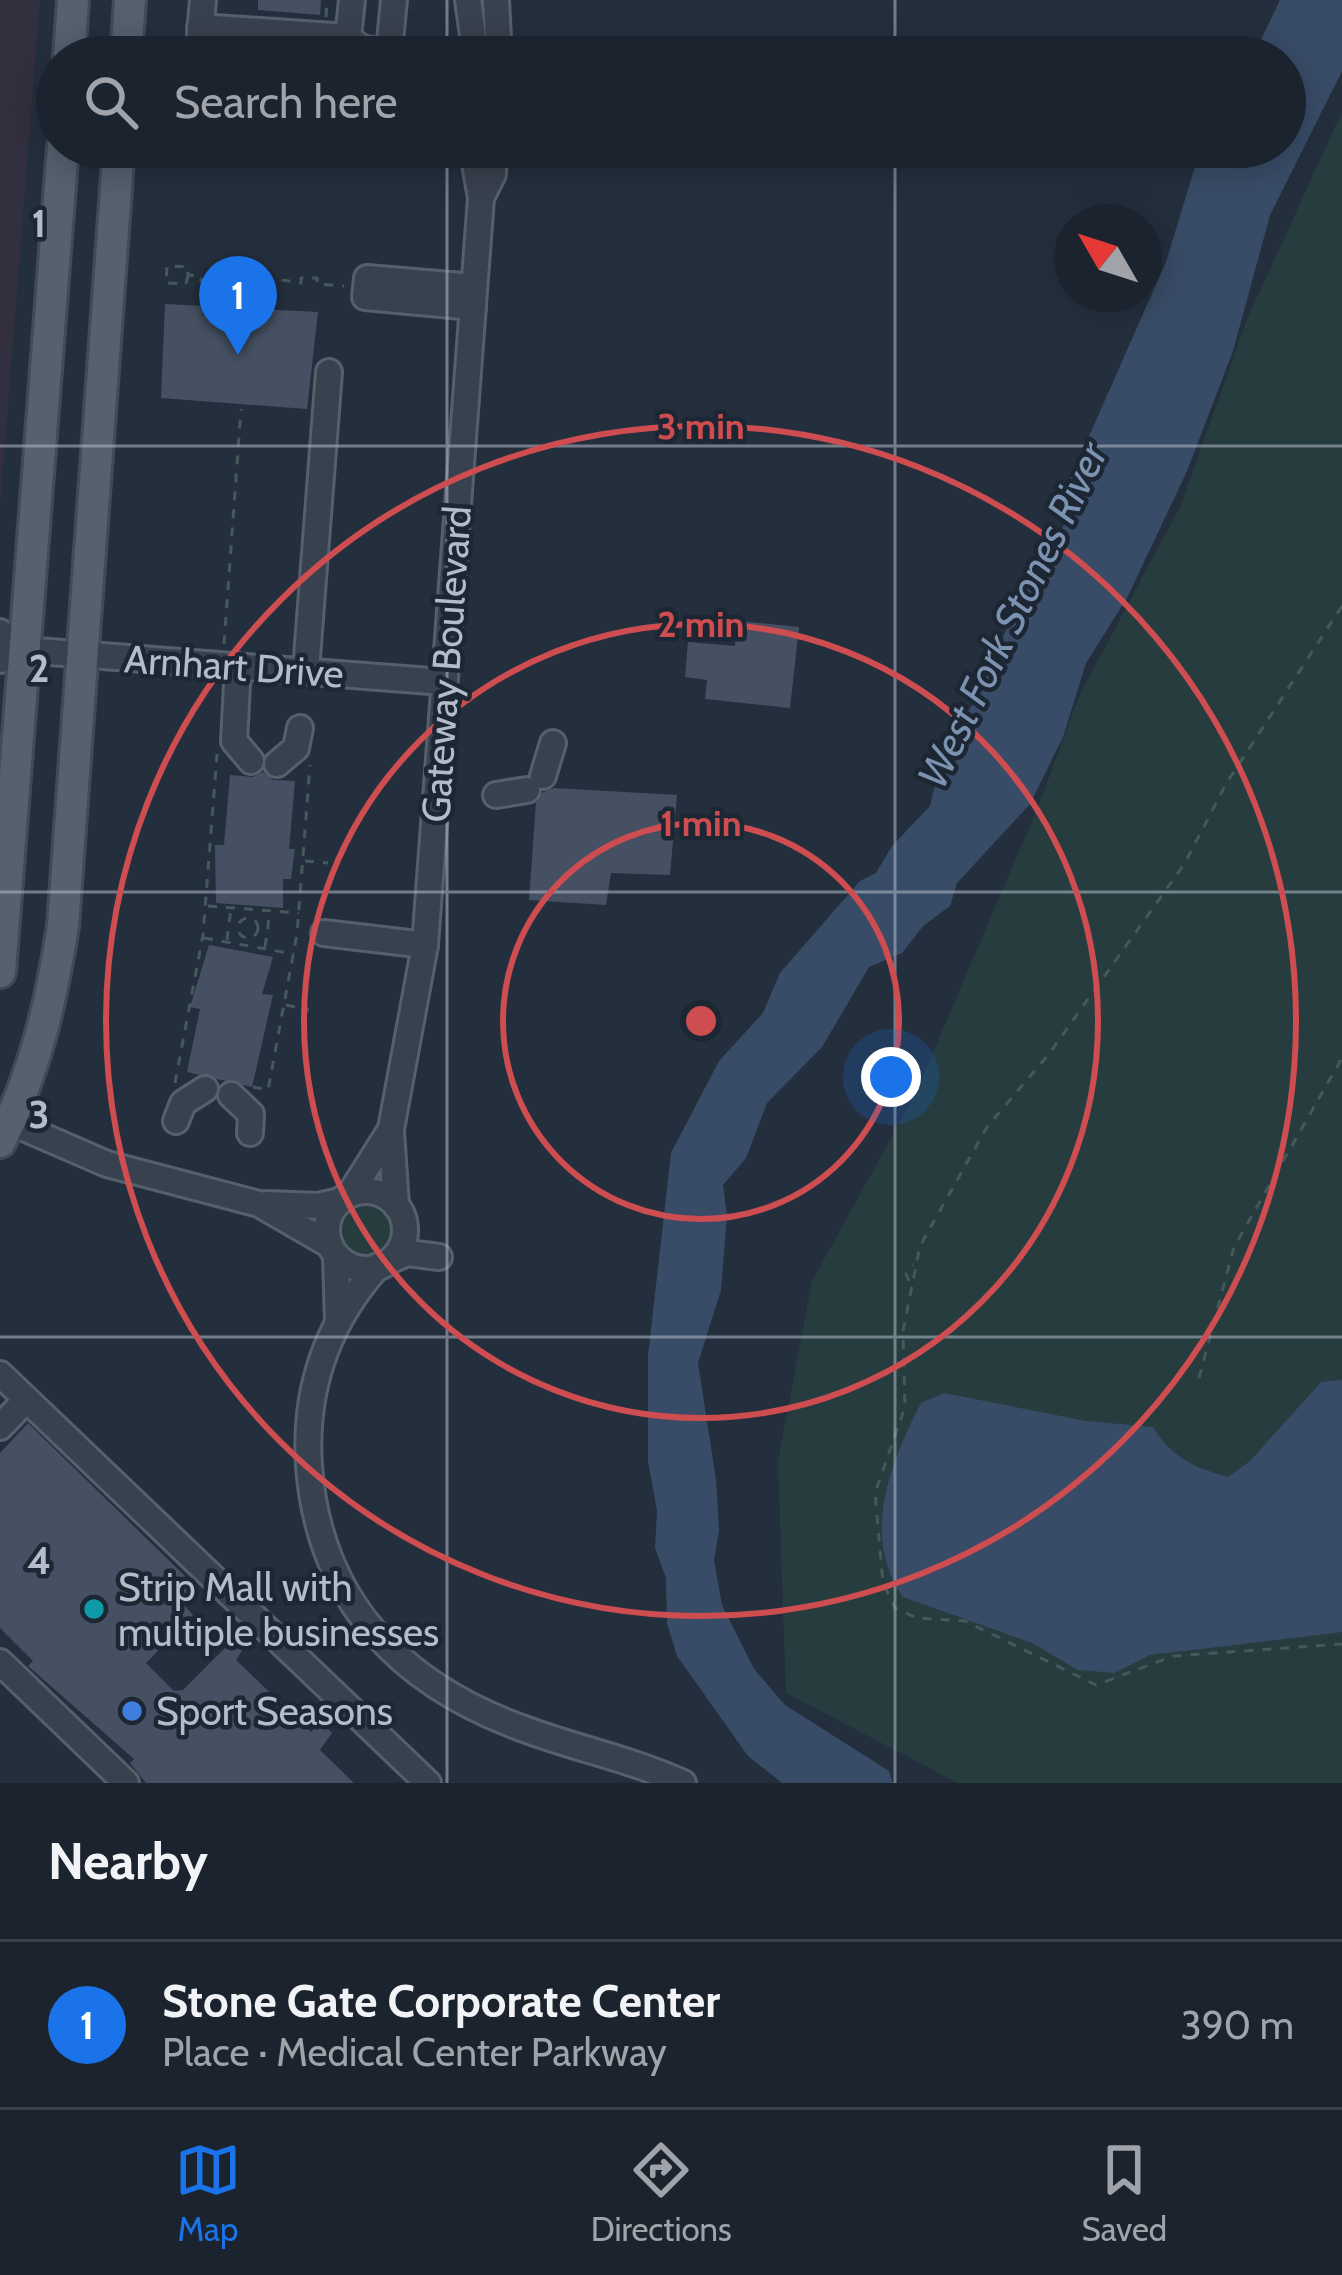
<!DOCTYPE html>
<html lang="en">
<head>
<meta charset="utf-8">
<style>
	:root { --surface:#1b232e; --page:#242b36; --text:#f1f3f6; --muted:#a0a4aa; --line:#39404a; --accent:#1a73e8 }
	body { margin:0; font-family:Cabin,sans-serif; background:var(--page); color:var(--text) }
	.compass { position:absolute; left:1054px; top:204px; width:108px; height:108px; border-radius:50%; background:var(--surface); box-shadow:0 6px 30px #0003; rotate:309deg }
	.you { position:absolute; left:891px; top:1077px; width:42px; height:42px; margin:-30px; border:9px solid #fff; border-radius:50%; background:#1a73e8; box-shadow:0 0 0 18px #1a73e833 }
	.badge { display:grid; place-items:center; width:78px; height:78px; border-radius:50%; background:var(--accent); color:#fff; font-size:39px; font-weight:700 }
	.pin { position:absolute; translate:-50% -99px; filter:drop-shadow(0 3px 6px #0008) }
	.pin::after { content:''; position:absolute; top:63px; width:42px; height:36px; background:inherit; clip-path:polygon(0 0,100% 0,50% 100%) }
	.list { margin:0; padding:0; list-style:none }
	h2 { display:flex; justify-content:space-between; align-items:center; height:156px; margin:0; padding:0 48px; font-size:51px }
	h2 small { font-size:39px; font-weight:400; color:var(--muted) }
	.list li { display:grid; grid-template-columns:78px 1fr auto; gap:36px; align-items:center; box-sizing:border-box; height:168px; padding:0 48px; border-top:3px solid var(--line) }
	.list b { display:block; font-size:45px; white-space:nowrap }
	.list p { margin:0; font-size:39px; white-space:nowrap; color:var(--muted) }
	.list em { font-size:39px; font-style:normal; color:var(--muted) }
	.icon { flex:none; width:66px; height:66px; fill:none; stroke:currentColor; stroke-width:2; stroke-linecap:round; stroke-linejoin:round }
	.map { position:relative; flex:none; width:1342px; height:1783px; overflow:hidden }
	.search { position:absolute; background:var(--surface); box-shadow:0 6px 30px #0003; left:36px; right:36px; top:36px; height:132px; display:flex; align-items:center; gap:30px; box-sizing:border-box; padding:0 42px; border-radius:66px; color:var(--muted); font-size:45px }
	.sheet { height:324px; background:var(--surface) }
	nav { display:flex; justify-content:space-around; align-items:center; box-sizing:border-box; height:168px; border-top:3px solid var(--line); background:var(--surface); font-size:33px; color:var(--muted) }
	nav a { display:grid; justify-items:center; gap:6px }
	nav .on { color:var(--accent) }
	.map>svg:first-child { display:block }
	.medical { fill:#32303f }
	.green { fill:#263c3f }
	.water { fill:#394c67 }
	.building { fill:#455162 }
	.lines { fill:none; stroke-linecap:round; stroke-linejoin:round }
	.minor-casing { stroke:#565f6c; stroke-width:30 }
	.major-casing { stroke:#414a57; stroke-width:36 }
	.path { stroke:#44595c; stroke-width:3; stroke-dasharray:9 9; stroke-linecap:butt }
	.minor { stroke:#38414e; stroke-width:24 }
	.major { stroke:#56606e; stroke-width:30 }
	.grid { fill:none; stroke:#b4bcc9; stroke-width:3; stroke-opacity:0.55 }
	.ring { fill:none; stroke:#ce4d50; stroke-width:6 }
	.culture-dot { fill:#0f9aa8; stroke:#1d2633; stroke-width:4.5 }
	.shop-dot { fill:#3f7fe0; stroke:#1d2633; stroke-width:4.5 }
	.labels { text-anchor:middle; stroke-width:9; stroke-linejoin:round; paint-order:stroke }
	.street-label { font-size:39px; fill:#b4bcc9; stroke:#1d2633 }
	.poi-label { font-size:39px; fill:#b4bcc9; stroke:#1d2633; text-anchor:start }
	.water-label { font-size:42px; font-style:italic; fill:#7c92b1; stroke:#1d2633 }
	.grid-label { font-size:39px; text-anchor:middle; font-weight:bold; fill:#b4bcc9; stroke:#1d2633; stroke-width:9; stroke-linejoin:round; paint-order:stroke }
	.centre { fill:#ce4d50; stroke:#1d2633; stroke-width:6 }
	.ring-label { font-size:36px; text-anchor:middle; font-weight:bold; fill:#ce4d50; stroke:#1d2633; stroke-width:9; stroke-linejoin:round; paint-order:stroke }
</style>
</head>
<body>
<div class="map">
<svg width="1342" height="1783" viewBox="0 0 1342 1783">
	<rect width="100%" height="100%" fill="#242f3e"/>
	<!-- medical -->
	<path class="medical" d="M0 0H40L0 505Z"/>
	<!-- green -->
	<g class="green">
		<path d="M1342 112V1783H958L786 1693 778 1461 812 1281 914 1097 1038 807 1080 694 1180 507 1248 317Z"/>
		<circle cx="366" cy="1230" r="31"/>
	</g>
	<!-- water -->
	<g class="water">
		<path d="M1280 0H1342V71L1270 215 1233 351 1187 471 1127 598 1086 663 1063 737 1030 804 957 883 950 906 923 926 902 953 869 967 822 1047 767 1103 746 1158 723 1185 727 1215 721 1290 698 1363 716 1480 719 1531 714 1560 722 1605 754 1669 785 1705 889 1771 893 1783H782L748 1756 677 1656 667 1623 666 1578 655 1548 657 1511 648 1461V1356L671 1153 719 1061 763 1013 780 973 860 881 876 873 892 846 930 806 943 752 977 697 1034 565 1068 520 1063 495 1166 262 1201 147H1285V57H1222L1258 46Z"/>
		<path d="M1342 1380V1632L1150 1655 1115 1673 1078 1670 1032 1643 903 1597C860 1537 891 1461 921 1403L944 1393 1086 1421 1153 1427C1171 1457 1195 1468 1228 1477L1250 1461 1321 1382Z"/>
	</g>
	<!-- building -->
	<g class="building">
		<path d="M258 0H321L320 15 258 10Z"/>
		<path d="M165 304 318 312 307 409 161 398Z"/>
		<path d="M738 621 799 627 790 708 705 699 707 680 685 677 688 642 735 646Z"/>
		<path d="M263 772 273 780 295 781 289 849H295L291 879H283V908L216 903 215 845H224L230 775 253 777Z"/>
		<path d="M554 788 677 795 670 875 611 873 606 905 529 900 536 803 543 792Z"/>
		<path d="M209 945 273 957 262 994 273 995 252 1087 187 1072 200 1009 190 1007Z"/>
		<path d="M28 1423 192 1583 181 1602 193 1615 146 1663 174 1691 183 1690 233 1640 243 1649 236 1660 311 1732 321 1721 332 1733 320 1750 354 1783H146L130 1763 134 1759 28 1666 33 1661 0 1628V1453Z"/>
	</g>
	<g class="lines">
		<defs>
			<g id="minor">
				<path d="M468 0 476 57"/>
				<path d="M496 0 499 57"/>
				<path d="M200 27 348 37 352 0"/>
				<path d="M348 37 361 48 409 57"/>
				<path d="M389 51 394 0"/>
				<path d="M198 57 203 0"/>
				<path d="M481 198 493 174 494 147"/>
				<path d="M473 307 365 297 367 278 474 287"/>
				<path d="M0 632 24 650 0 660"/>
				<path d="M24 650 444 682"/>
				<path d="M238 666 234 741 251 761"/>
				<path d="M306 670 329 372"/>
				<path d="M277 764 296 748 300 728"/>
				<path d="M543 776 553 743"/>
				<path d="M496 795 527 790"/>
				<path d="M324 933 425 945"/>
				<path d="M231 1095 251 1114 250 1133"/>
				<path d="M176 1121 183 1103 205 1089"/>
				<path d="M10 1122 107 1164 259 1204 330 1245"/>
				<path d="M391 1131 396 1206"/>
				<circle cx="366" cy="1230" r="39"/>
				<path d="M350 1194 391 1129 425 945 481 198 472 147"/>
				<path d="M267 1204 318 1206 340 1201"/>
				<path d="M336 1256 338 1322"/>
				<path d="M391 1260 408 1253 439 1257"/>
				<path d="M378 1266C327 1323 304 1391 309 1466 319 1602 402 1686 527 1730 578 1749 633 1760 683 1783"/>
				<path d="M0 1374 428 1783"/>
				<path d="M0 1427 26 1400"/>
				<path d="M0 1662 126 1783"/>
			</g>
			<g id="major">
				<path d="M69 57 73 0"/>
				<path d="M126 57 130 0"/>
				<path d="M0 972 63 147"/>
				<path d="M0 1142C35 1073 51 1003 63 926L119 147"/>
			</g>
		</defs>
		<!-- minor casing -->
		<use href="#minor" class="minor-casing"/>
		<!-- major casing -->
		<use href="#major" class="major-casing"/>
		<!-- path -->
		<g class="path">
			<path d="M326 17 327 0"/>
			<path d="M188 275 186 284 166 283 167 266 188 267V275L201 276V282L250 279"/>
			<path d="M249 298 251 275 301 283V278H317V284L344 286"/>
			<path d="M1342 606 1226 784 1185 863 1049 1054 987 1127 920 1246 903 1331 905 1407 875 1493 883 1583 895 1608 917 1618 965 1621 1096 1685 1173 1656 1342 1644"/>
			<path d="M224 644 241 409"/>
			<path d="M305 861 328 863"/>
			<path d="M208 906 299 913"/>
			<circle cx="248" cy="928" r="10"/>
			<path d="M204 938 294 954"/>
			<path d="M227 940 231 908"/>
			<path d="M265 947 270 911"/>
			<path d="M286 1005 309 1010"/>
			<path d="M175 1083 203 935 217 754"/>
			<path d="M253 1087 268 1090 297 934 310 765"/>
			<path d="M909 1281 906 1274 913 1265"/>
			<path d="M1199 1378 1234 1247 1342 1058"/>
		</g>
		<!-- minor -->
		<use href="#minor" class="minor"/>
		<!-- major -->
		<use href="#major" class="major"/>
	</g>
	<!-- grid -->
	<path class="grid" d="M447 0V57M895 0V57M447 147V1783M895 147V1783M0 446H1342M0 892H1342M0 1337H1342"/>
	<!-- distance rings -->
	<g class="ring">
		<circle cx="701" cy="1021" r="198"/>
		<circle cx="701" cy="1021" r="397"/>
		<circle cx="701" cy="1021" r="595"/>
	</g>
	<!-- markers -->
	<circle class="culture-dot" cx="94" cy="1609" r="12"/>
	<circle class="shop-dot" cx="132" cy="1711" r="12"/>
	<g class="labels">
		<!-- street labels -->
		<g class="street-label">
			<text transform="translate(446 664) rotate(-86)" y="14">Gateway Boulevard</text>
			<text transform="translate(234 666) rotate(4)" y="14">Arnhart Drive</text>
		</g>
		<!-- poi labels -->
		<g class="poi-label">
			<text x="118" y="1601">Strip Mall with<tspan x="118" dy="45">multiple businesses</tspan></text>
			<text x="156" y="1725">Sport Seasons</text>
		</g>
		<!-- water labels -->
		<g class="water-label">
			<text transform="translate(1012 615) rotate(-64)" y="15">West Fork Stones River</text>
		</g>
	</g>
	<g class="grid-label">
		<text x="39" y="237">1</text>
		<text x="39" y="682">2</text>
		<text x="39" y="1128">3</text>
		<text x="39" y="1574">4</text>
	</g>
	<circle cx="701" cy="1021" r="18" class="centre"/>
	<g class="ring-label">
		<text x="701" y="439">3 min</text>
		<text x="701" y="637">2 min</text>
		<text x="701" y="836">1 min</text>
	</g>
</svg>
<svg class="compass" viewBox="-18 -18 36 36"><path d="M0-13l5 13h-10z" fill="#e53935"/><path d="M0 13l5-13h-10z" fill="#a0a4aa"/></svg>
<div class="you"></div>
<div class="pin badge" style="left:238px;top:355px">1</div>
<div class="search"><svg class="icon" aria-label="search" viewBox="0 0 24 24"><circle cx="10" cy="10" r="6"/><path d="M15 15l6 6"/></svg>Search here</div>
</div>
<section class="sheet">
<h2>Nearby<small></small></h2>
<ul class="list">
<li><span class="badge">1</span><div><b>Stone Gate Corporate Center</b><p>Place · Medical Center Parkway</p></div><em>390 m</em></li>
</ul>
</section>
<nav>
<a class="on"><svg class="icon" aria-label="map" viewBox="0 0 24 24"><path d="M3 6l6-2 6 2 6-2v14l-6 2-6-2-6 2zM9 4v14M15 6v14"/></svg>Map</a>
<a><svg class="icon" aria-label="directions" viewBox="0 0 24 24"><path d="M12 3l9 9-9 9-9-9zM9 14v-3h6M13 9l2 2-2 2"/></svg>Directions</a>
<a><svg class="icon" aria-label="saved" viewBox="0 0 24 24"><path d="M7 4h10v16l-5-4-5 4z"/></svg>Saved</a>
</nav>
</body>
</html>
